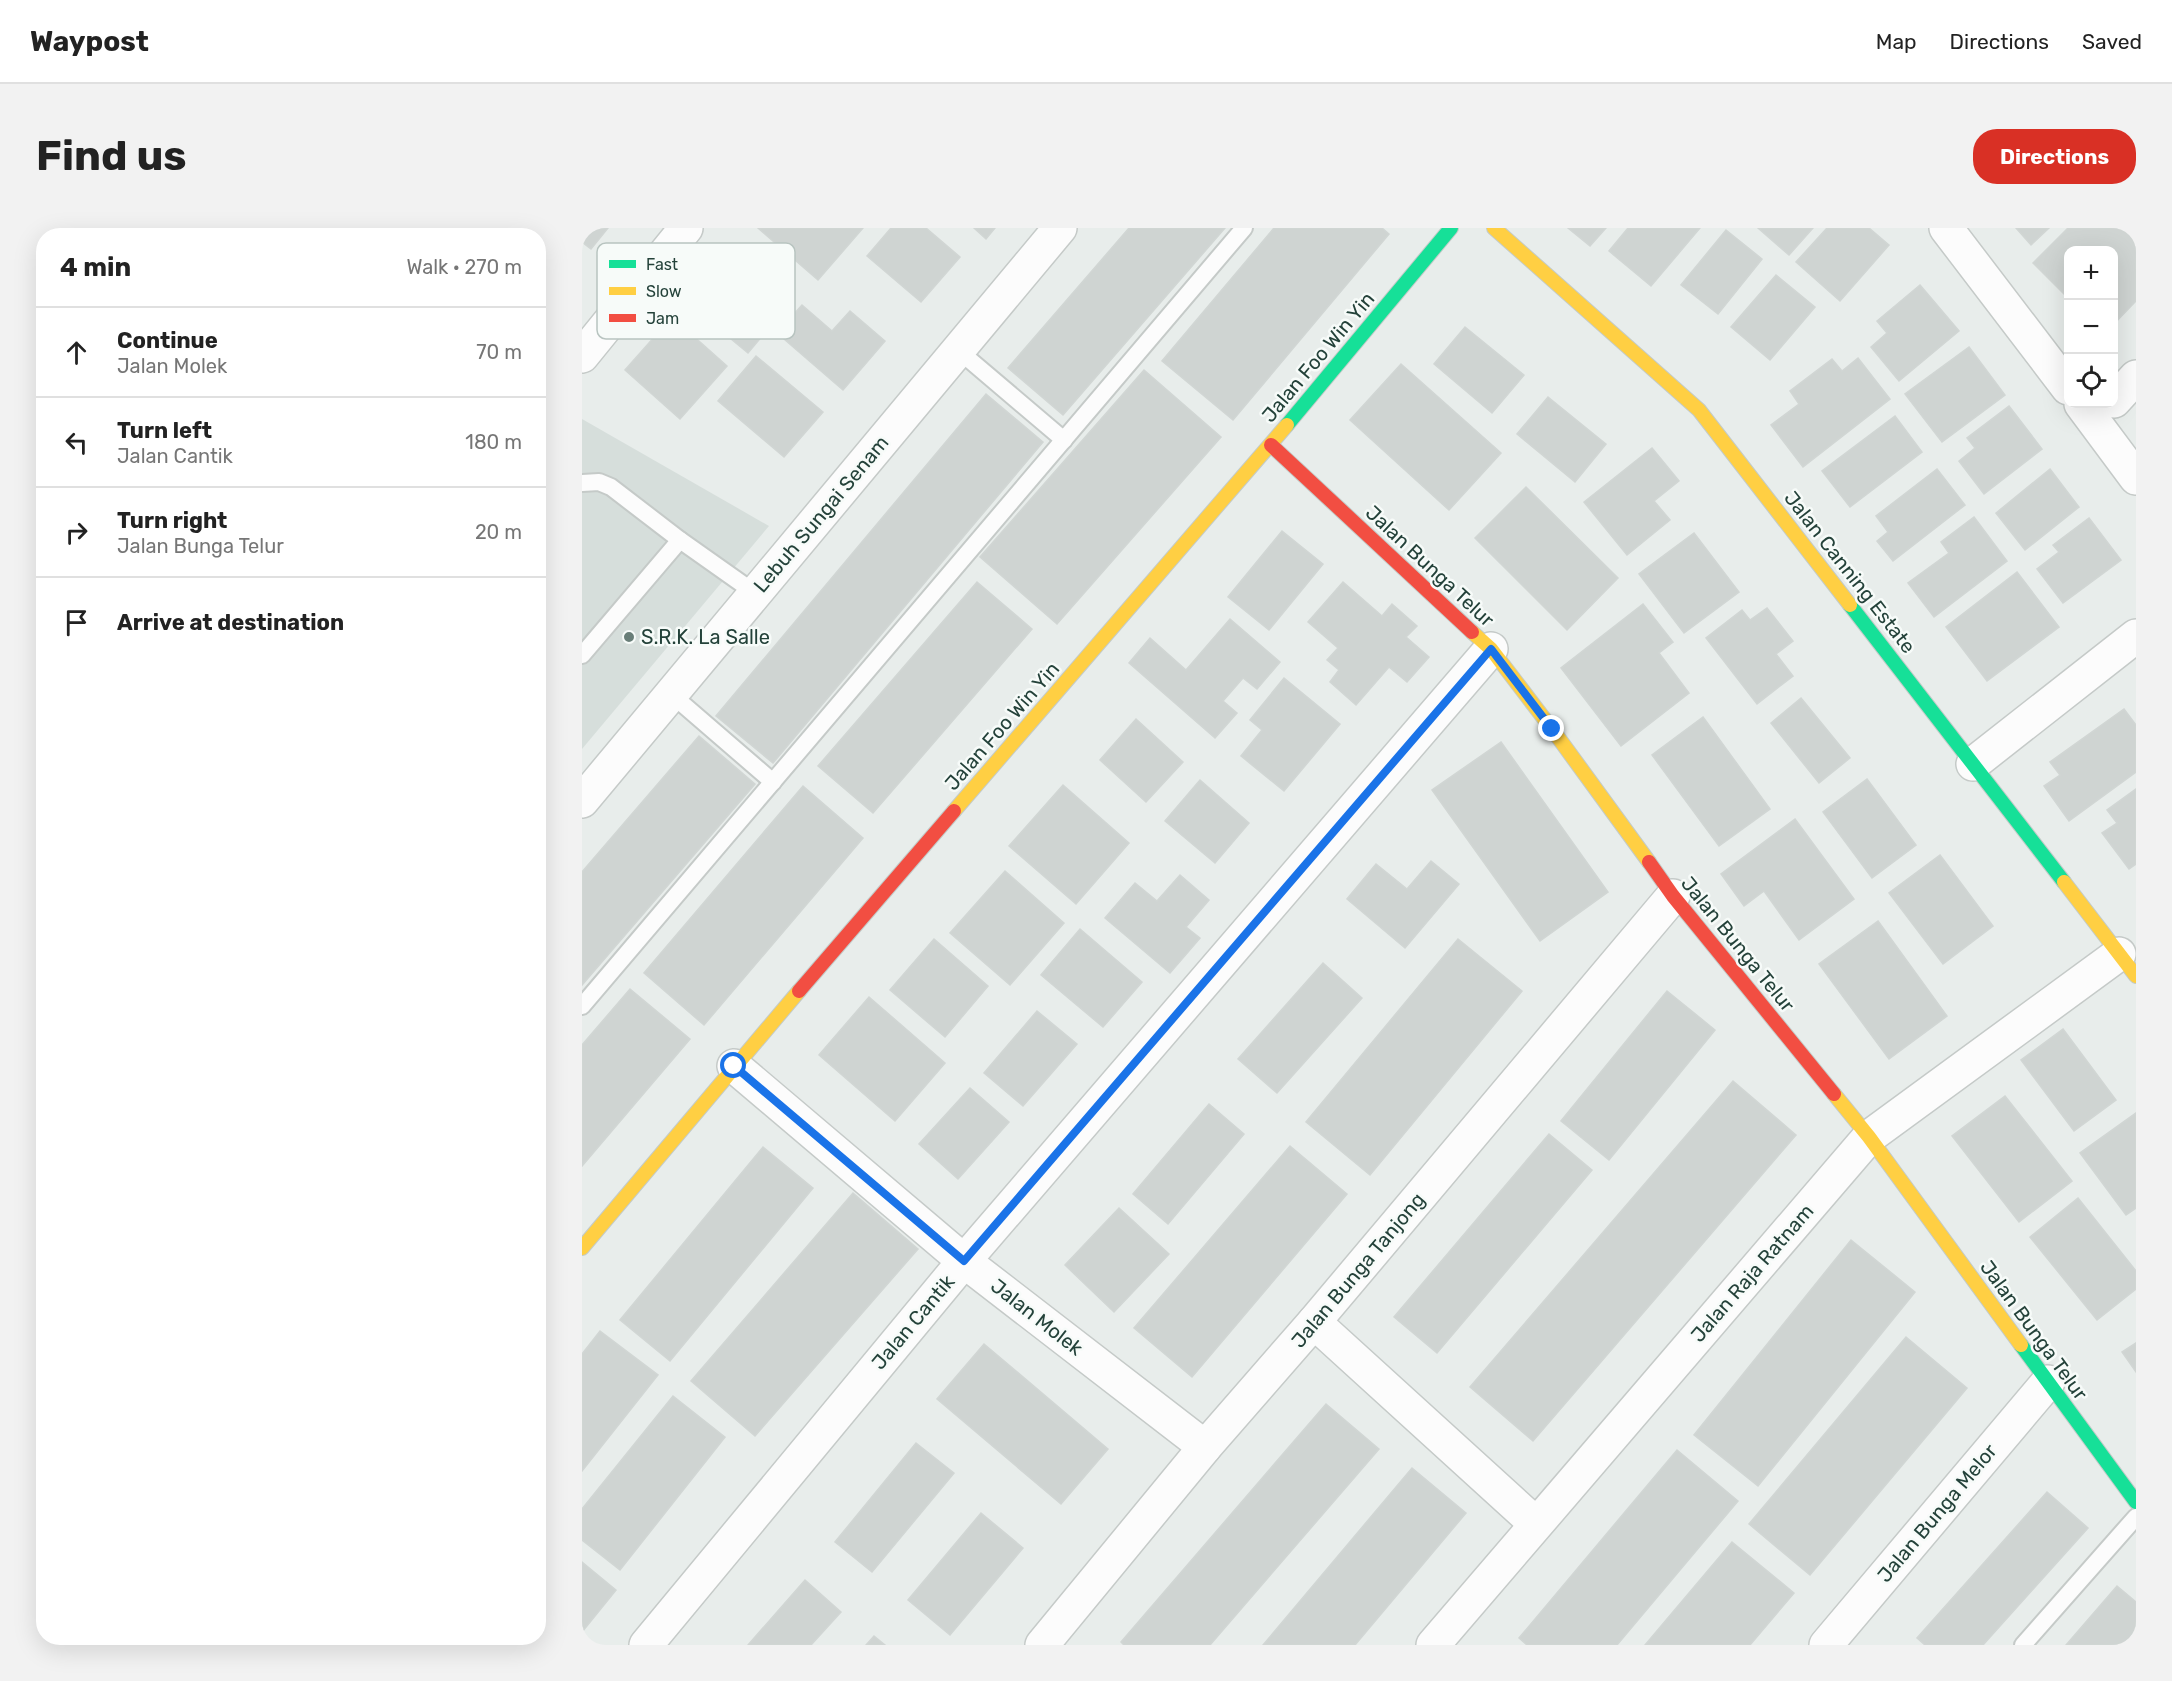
<!DOCTYPE html>
<html lang="en">
<head>
<meta charset="utf-8">
<style>
	:root { --surface:#fff; --page:#f2f2f2; --text:#222; --muted:#767676; --line:#e0e0e0; --accent:#d93025 }
	body { margin:0; font-family:Rubik,sans-serif; background:var(--page); color:var(--text) }
	.controls { position:absolute; right:18px; top:18px; display:grid; overflow:hidden; border-radius:12px; box-shadow:0 6px 24px #0002 }
	.controls button { width:54px; height:54px; display:grid; place-items:center; padding:0; border:0; border-bottom:2px solid var(--line); background:var(--surface); color:var(--text); font:30px sans-serif }
	.stop { position:absolute; width:18px; height:18px; margin:-14px; border:4px solid #1a73e8; border-radius:50%; background:#fff }
	.stop.end { background:#1a73e8; border-color:#fff; box-shadow:0 2px 6px #0008 }
	.list { margin:0; padding:0; list-style:none }
	h2 { display:flex; justify-content:space-between; align-items:center; height:78px; margin:0; padding:0 24px; font-size:26px }
	h2 small { font-size:20px; font-weight:400; color:var(--muted) }
	.list li { display:grid; grid-template-columns:39px 1fr auto; gap:18px; align-items:center; box-sizing:border-box; height:90px; padding:0 24px; border-top:2px solid var(--line) }
	.list b { display:block; font-size:22px; white-space:nowrap }
	.list p { margin:0; font-size:20px; white-space:nowrap; color:var(--muted) }
	.list em { font-size:20px; font-style:normal; color:var(--muted) }
	.icon { flex:none; width:33px; height:33px; fill:none; stroke:currentColor; stroke-width:2; stroke-linecap:round; stroke-linejoin:round }
	.map { position:relative; flex:none; width:1554px; height:1417px; overflow:hidden; border-radius:24px }
	header { display:flex; align-items:center; gap:36px; box-sizing:border-box; height:84px; padding:0 30px; background:var(--surface); border-bottom:2px solid var(--line) }
	header strong { font-size:28px }
	nav { display:flex; gap:33px; margin-inline-start:auto; font-size:21px }
	.intro { display:flex; align-items:center; justify-content:space-between; box-sizing:border-box; height:144px; padding:0 36px }
	h1 { margin:0; font-size:42px }
	.button { padding:15px 27px; border-radius:24px; background:var(--accent); color:#fff; font-size:21px; font-weight:700 }
	main { display:flex; gap:36px; padding:0 36px }
	aside { flex:1; background:var(--surface); border-radius:24px; box-shadow:0 6px 24px #0002 }
	.map>svg:first-child { display:block }
	.built { fill:#d6dedb }
	.building { fill:#cfd4d2; stroke:#d1d6d4; stroke-width:1.5 }
	.lines { fill:none; stroke-linecap:round; stroke-linejoin:round }
	.lane-casing { stroke:#c5cac8; stroke-width:20 }
	.street-casing { stroke:#c5cac8; stroke-width:36 }
	.fast-casing { stroke:#c3cbc8; stroke-width:16 }
	.slow-casing { stroke:#c3cbc8; stroke-width:16 }
	.jam-casing { stroke:#c3cbc8; stroke-width:16 }
	.lane { stroke:#fcfcfc; stroke-width:16 }
	.street { stroke:#fcfcfc; stroke-width:33 }
	.fast { stroke:#16e098; stroke-width:14 }
	.slow { stroke:#ffcf43; stroke-width:14 }
	.jam { stroke:#f24e42; stroke-width:14 }
	.route { stroke:#1a73e8; stroke-width:8 }
	.poi-dot { fill:#697e78; stroke:#f7fbf9; stroke-width:2 }
	.labels { text-anchor:middle; stroke-width:5; stroke-linejoin:round; paint-order:stroke }
	.street-label { font-size:20px; fill:#24423a; stroke:#f7fbf9 }
	.poi-label { font-size:20px; fill:#24423a; stroke:#f7fbf9; text-anchor:start }
	.key { fill:#f7fbf9; stroke:#b8c4c0; stroke-width:1.5 }
	.key-label { font-size:16px; fill:#24423a }
</style>
</head>
<body>
<header>
<strong>Waypost</strong>
<nav><a>Map</a><a>Directions</a><a>Saved</a></nav>
</header>
<div class="intro"><h1>Find us</h1><a class="button">Directions</a></div>
<main>
<aside>
<h2>4 min<small>Walk · 270 m</small></h2>
<ul class="list">
<li><svg class="icon" aria-label="ahead" viewBox="0 0 24 24"><path d="M12 20V5M6 11l6-6 6 6"/></svg><div><b>Continue</b><p>Jalan Molek</p></div><em>70 m</em></li>
<li><svg class="icon" aria-label="left" viewBox="0 0 24 24"><path d="M17 20v-9H6M10 6l-5 5 5 5"/></svg><div><b>Turn left</b><p>Jalan Cantik</p></div><em>180 m</em></li>
<li><svg class="icon" aria-label="right" viewBox="0 0 24 24"><path d="M7 20v-9h11M14 6l5 5-5 5"/></svg><div><b>Turn right</b><p>Jalan Bunga Telur</p></div><em>20 m</em></li>
<li><svg class="icon" aria-label="arrive" viewBox="0 0 24 24"><path d="M6 21V4h12l-3 4 3 4H6"/></svg><div><b>Arrive at destination</b></div></li>
</ul>
</aside>
<div class="map">
<svg width="1554" height="1417" viewBox="0 0 1554 1417">
	<rect width="100%" height="100%" fill="#e8edeb"/>
	<!-- built -->
	<path class="built" d="M0 191 187 298 0 521Z"/>
	<!-- building -->
	<g class="building">
		<path d="M0 0H26L9 21 0 14Z"/>
		<path d="M176 0H281L236 52Z"/>
		<path d="M309 0H344L378 29 339 74 285 28Z"/>
		<path d="M392 0H413L404 11Z"/>
		<path d="M547 0H643L481 187 426 140Z"/>
		<path d="M692 0H800L807 6 651 192 580 133Z"/>
		<path d="M986 0H1024L1008 18Z"/>
		<path d="M1046 0H1118L1069 58 1027 23Z"/>
		<path d="M1176 0H1231L1207 27Z"/>
		<path d="M1245 0H1287L1307 17 1258 73 1214 34Z"/>
		<path d="M1434 0H1467L1449 17Z"/>
		<path d="M1486 0H1554V73L1532 96V22H1486V70L1451 35Z"/>
		<path d="M1144 2 1180 31 1136 86 1099 57Z"/>
		<path d="M149 19 211 71 166 125 103 73Z"/>
		<path d="M1194 47 1233 79 1188 132 1149 99Z"/>
		<path d="M1338 57 1377 103 1317 153 1289 119 1305 105 1295 93Z"/>
		<path d="M220 77 250 103 268 83 303 113 261 162 195 105Z"/>
		<path d="M90 89 145 138 98 191 43 142Z"/>
		<path d="M883 99 942 147 910 185 852 136Z"/>
		<path d="M1387 119 1423 167 1360 214 1323 166Z"/>
		<path d="M174 128 241 184 202 229 136 173Z"/>
		<path d="M1276 130 1308 171 1221 239 1189 197 1217 176 1208 163 1250 131 1260 143Z"/>
		<path d="M819 136 919 225 867 282 768 192Z"/>
		<path d="M562 142 639 209 475 396 398 329Z"/>
		<path d="M404 166 461 214 191 535 134 488Z"/>
		<path d="M966 169 1024 216 993 254 935 206Z"/>
		<path d="M1427 178 1460 221 1402 266 1377 233 1393 220 1385 210Z"/>
		<path d="M1313 188 1340 224 1268 279 1240 243Z"/>
		<path d="M1070 220 1097 253 1072 273 1088 292 1045 327 1002 274Z"/>
		<path d="M1355 241 1383 277 1311 333 1295 313 1306 304 1294 288Z"/>
		<path d="M1468 241 1497 279 1443 322 1414 285Z"/>
		<path d="M944 259 1036 350 985 402 893 310Z"/>
		<path d="M1392 289 1425 333 1352 389 1326 355 1367 325 1359 314Z"/>
		<path d="M1507 290 1539 332 1481 375 1455 341 1477 324 1471 317Z"/>
		<path d="M700 303 741 336 687 402 646 369Z"/>
		<path d="M1112 305 1157 364 1102 405 1057 346Z"/>
		<path d="M1435 344 1477 399 1405 453 1364 399Z"/>
		<path d="M395 354 450 401 291 585 236 538Z"/>
		<path d="M761 354 800 388 810 376 835 398 824 409 847 429 825 454 807 439 774 477 748 454 757 442 745 432 756 420 726 394Z"/>
		<path d="M1061 376 1091 414 1077 425 1107 465 1039 518 979 440Z"/>
		<path d="M1185 380 1211 413 1194 426 1211 448 1175 476 1124 410 1160 382 1168 392Z"/>
		<path d="M648 391 698 434 675 461 661 450 641 473 655 485 633 510 547 435 568 410 604 442Z"/>
		<path d="M702 450 758 496 702 563 659 528 680 502 668 492Z"/>
		<path d="M1219 470 1268 530 1237 555 1189 495Z"/>
		<path d="M1542 481 1554 497V544L1487 593 1462 558 1478 547 1468 534Z"/>
		<path d="M1121 489 1188 581 1137 618 1070 527Z"/>
		<path d="M554 491 601 534 564 574 518 532Z"/>
		<path d="M117 508 173 556 0 757V644Z"/>
		<path d="M919 514 1026 664 958 713 850 562Z"/>
		<path d="M1285 551 1334 617 1290 650 1241 584Z"/>
		<path d="M618 552 667 595 633 635 583 593Z"/>
		<path d="M481 557 547 615 494 676 427 618Z"/>
		<path d="M221 558 281 610 122 797 62 745Z"/>
		<path d="M1554 561V636L1547 641 1520 605 1535 595 1525 582Z"/>
		<path d="M1213 591 1272 671 1217 712 1182 663 1162 678 1139 646Z"/>
		<path d="M1358 627 1411 698 1361 736 1307 665Z"/>
		<path d="M849 633 877 656 823 720 765 671 794 636 825 661Z"/>
		<path d="M423 643 482 695 428 757 368 705Z"/>
		<path d="M598 647 627 672 604 699 618 710 588 745 523 690 553 655 575 673Z"/>
		<path d="M1296 693 1365 788 1307 831 1237 736Z"/>
		<path d="M498 701 560 754 521 799 459 747Z"/>
		<path d="M352 711 406 758 363 809 308 762Z"/>
		<path d="M876 711 940 763 788 947 724 894Z"/>
		<path d="M741 735 780 770 695 865 656 831Z"/>
		<path d="M48 761 108 811 0 938V817Z"/>
		<path d="M1085 763 1133 802 1027 932 979 893Z"/>
		<path d="M287 769 363 835 313 893 237 827Z"/>
		<path d="M455 783 495 816 441 878 402 845Z"/>
		<path d="M1481 801 1534 872 1492 903 1439 832Z"/>
		<path d="M1151 853 1214 907 951 1213 888 1159Z"/>
		<path d="M388 860 427 894 376 951 337 916Z"/>
		<path d="M1423 868 1490 953 1437 994 1370 908Z"/>
		<path d="M627 876 662 906 586 996 551 966Z"/>
		<path d="M1554 885V980L1544 987 1498 925Z"/>
		<path d="M967 906 1010 942 855 1125 812 1089Z"/>
		<path d="M708 918 765 966 610 1149 552 1100Z"/>
		<path d="M181 919 231 960 88 1133 38 1092Z"/>
		<path d="M271 965 336 1021 173 1208 109 1153Z"/>
		<path d="M1496 970 1554 1043V1061L1515 1092 1448 1009Z"/>
		<path d="M537 980 587 1026 532 1084 483 1037Z"/>
		<path d="M1269 1012 1333 1064 1176 1258 1112 1207Z"/>
		<path d="M18 1103 76 1147 0 1243V1126Z"/>
		<path d="M1324 1109 1385 1160 1228 1347 1167 1296Z"/>
		<path d="M1554 1115V1144L1540 1124Z"/>
		<path d="M402 1116 526 1221 479 1276 355 1171Z"/>
		<path d="M91 1168 143 1209 38 1342 0 1312V1281Z"/>
		<path d="M744 1176 797 1221 628 1417H542L539 1414Z"/>
		<path d="M334 1215 372 1245 290 1344 253 1314Z"/>
		<path d="M1095 1222 1156 1273 1035 1417H945L937 1410Z"/>
		<path d="M830 1240 884 1285 773 1417H681Z"/>
		<path d="M1465 1264 1506 1300 1401 1417H1343L1335 1410Z"/>
		<path d="M399 1285 441 1320 368 1407 326 1372Z"/>
		<path d="M1150 1314 1212 1365 1168 1417H1063Z"/>
		<path d="M0 1334 34 1362 0 1404Z"/>
		<path d="M223 1352 259 1384 229 1417H166Z"/>
		<path d="M1535 1358 1554 1374V1417H1484Z"/>
		<path d="M292 1408 303 1417H284Z"/>
	</g>
	<g class="lines">
		<defs>
			<g id="lane">
				<path d="M376 122 482 212"/>
				<path d="M0 255 17 254 29 259 98 312 173 365"/>
				<path d="M0 427 98 312"/>
				<path d="M89 466 191 554"/>
				<path d="M0 778 662 0"/>
				<path d="M1441 1417 1554 1289"/>
			</g>
			<g id="street">
				<path d="M1364 0 1486 160"/>
				<path d="M0 128 104 0"/>
				<path d="M1532 173 1554 149"/>
				<path d="M1499 176 1554 250"/>
				<path d="M1391 536 1554 408"/>
				<path d="M0 573 478 0"/>
				<path d="M152 838 382 1033 623 1219"/>
				<path d="M732 1094 954 1296"/>
				<path d="M64 1417 382 1033 909 421"/>
				<path d="M460 1417 623 1219 732 1094 1091 668"/>
				<path d="M851 1417 1287 909 1537 726"/>
				<path d="M1244 1417 1466 1154"/>
			</g>
			<g id="fast">
				<path d="M705 197 869 0"/>
				<path d="M1268 377 1482 654"/>
				<path d="M1439 1117 1554 1274"/>
			</g>
			<g id="slow">
				<path d="M912 0 1117 182 1268 377"/>
				<path d="M890 404 909 421 970 501 1067 634"/>
				<path d="M372 583 705 197"/>
				<path d="M1482 654 1554 748"/>
				<path d="M1252 866 1287 909 1439 1117"/>
				<path d="M0 1020 217 763"/>
			</g>
			<g id="jam">
				<path d="M689 217 890 404"/>
				<path d="M1067 634 1091 668 1252 866"/>
				<path d="M217 763 372 583"/>
			</g>
		</defs>
		<!-- lane casing -->
		<use href="#lane" class="lane-casing"/>
		<!-- street casing -->
		<use href="#street" class="street-casing"/>
		<!-- fast casing -->
		<use href="#fast" class="fast-casing"/>
		<!-- slow casing -->
		<use href="#slow" class="slow-casing"/>
		<!-- jam casing -->
		<use href="#jam" class="jam-casing"/>
		<!-- lane -->
		<use href="#lane" class="lane"/>
		<!-- street -->
		<use href="#street" class="street"/>
		<!-- fast -->
		<use href="#fast" class="fast"/>
		<!-- slow -->
		<use href="#slow" class="slow"/>
		<!-- jam -->
		<use href="#jam" class="jam"/>
	</g>
	<g class="lines">
		<!-- route -->
		<path class="route" d="M152 838 382 1033 909 421 970 501"/>
	</g>
	<!-- markers -->
	<circle class="poi-dot" cx="47" cy="409" r="6"/>
	<g class="labels">
		<!-- street labels -->
		<g class="street-label">
			<text transform="translate(736 129) rotate(-50)" y="7">Jalan Foo Win Yin</text>
			<text transform="translate(239 286) rotate(-50)" y="7">Lebuh Sungai Senam</text>
			<text transform="translate(848 338) rotate(43)" y="7">Jalan Bunga Telur</text>
			<text transform="translate(1268 344) rotate(52)" y="7">Jalan Canning Estate</text>
			<text transform="translate(420 498) rotate(-49)" y="7">Jalan Foo Win Yin</text>
			<text transform="translate(1156 716) rotate(51)" y="7">Jalan Bunga Telur</text>
			<text transform="translate(776 1042) rotate(-50)" y="7">Jalan Bunga Tanjong</text>
			<text transform="translate(1170 1045) rotate(-49)" y="7">Jalan Raja Ratnam</text>
			<text transform="translate(455 1089) rotate(38)" y="7">Jalan Molek</text>
			<text transform="translate(331 1094) rotate(-50)" y="7">Jalan Cantik</text>
			<text transform="translate(1452 1102) rotate(54)" y="7">Jalan Bunga Telur</text>
			<text transform="translate(1355 1285) rotate(-50)" y="7">Jalan Bunga Melor</text>
		</g>
		<!-- poi labels -->
		<g class="poi-label">
			<text x="59" y="416">S.R.K. La Salle</text>
		</g>
	</g>
	<!-- legend -->
	<rect x="15" y="15" width="198" height="96" rx="9" class="key"/>
	<rect x="27" y="32" width="27" height="8" fill="#16e098"/>
	<rect x="27" y="59" width="27" height="8" fill="#ffcf43"/>
	<rect x="27" y="86" width="27" height="8" fill="#f24e42"/>
	<g class="key-label">
		<text x="64" y="42">Fast</text>
		<text x="64" y="69">Slow</text>
		<text x="64" y="96">Jam</text>
	</g>
</svg>
<div class="controls">
<button>+</button>
<button>−</button>
<button><svg class="icon" aria-label="locate" viewBox="0 0 24 24"><circle cx="12" cy="12" r="6"/><path d="M12 2v4M12 18v4M2 12h4M18 12h4"/></svg></button>
</div>
<div class="stop" style="left:152px;top:838px"></div>
<div class="stop end" style="left:970px;top:501px"></div>
</div>
</main>
</body>
</html>
